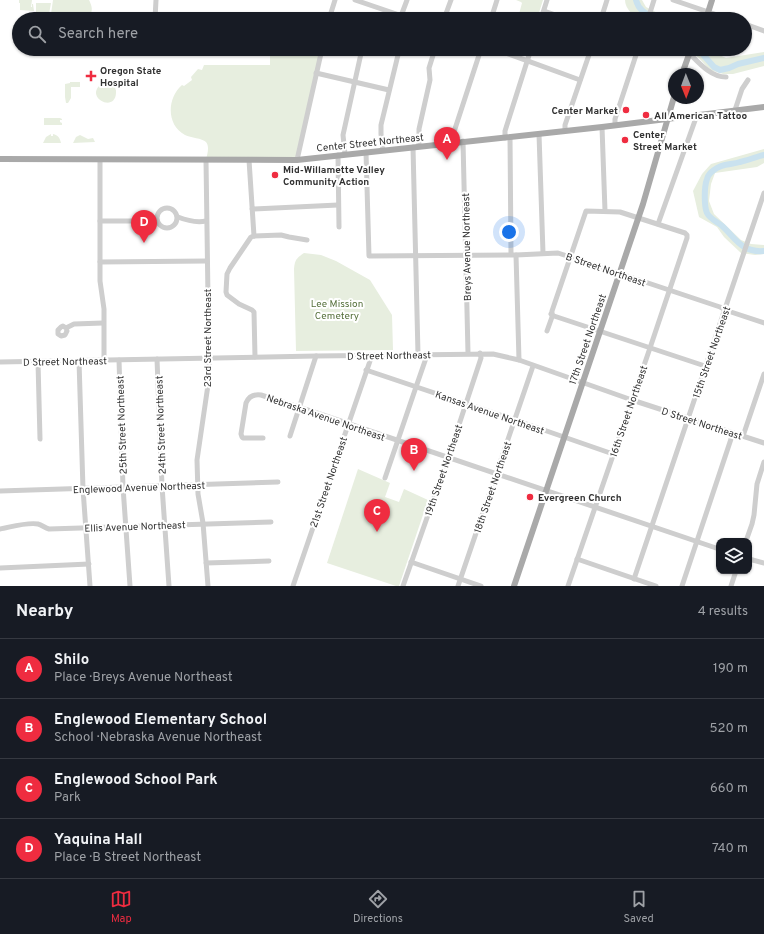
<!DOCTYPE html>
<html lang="en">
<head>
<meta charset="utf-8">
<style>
	:root { --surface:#171b24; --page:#242831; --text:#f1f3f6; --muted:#9ea1a6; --line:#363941; --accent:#ef2c40 }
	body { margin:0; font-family:Overpass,sans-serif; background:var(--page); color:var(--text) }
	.controls { position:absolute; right:12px; bottom:12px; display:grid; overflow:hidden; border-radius:8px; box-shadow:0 1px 3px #0004 }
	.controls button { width:36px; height:36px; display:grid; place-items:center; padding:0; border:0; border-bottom:1px solid var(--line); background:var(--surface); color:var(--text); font:20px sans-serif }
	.compass { position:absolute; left:668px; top:68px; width:36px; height:36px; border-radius:50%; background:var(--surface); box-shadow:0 1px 3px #0004; rotate:179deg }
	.you { position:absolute; left:509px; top:232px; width:14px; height:14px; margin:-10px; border:3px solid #fff; border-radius:50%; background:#1a73e8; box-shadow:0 0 0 6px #1a73e833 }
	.badge { display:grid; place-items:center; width:26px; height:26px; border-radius:50%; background:var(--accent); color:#fff; font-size:13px; font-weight:700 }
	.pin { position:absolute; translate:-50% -33px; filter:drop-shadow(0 1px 2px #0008) }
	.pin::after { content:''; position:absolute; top:21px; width:14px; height:12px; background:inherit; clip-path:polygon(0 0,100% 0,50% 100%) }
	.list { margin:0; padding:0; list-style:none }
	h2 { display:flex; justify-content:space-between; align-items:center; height:52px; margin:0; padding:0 16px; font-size:17px }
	h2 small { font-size:13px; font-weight:400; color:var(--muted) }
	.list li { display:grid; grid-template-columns:26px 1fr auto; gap:12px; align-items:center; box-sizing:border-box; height:60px; padding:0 16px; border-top:1px solid var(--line) }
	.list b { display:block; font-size:15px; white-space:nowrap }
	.list p { margin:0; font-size:13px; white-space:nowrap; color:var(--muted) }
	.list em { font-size:13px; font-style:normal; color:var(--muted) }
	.icon { flex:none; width:22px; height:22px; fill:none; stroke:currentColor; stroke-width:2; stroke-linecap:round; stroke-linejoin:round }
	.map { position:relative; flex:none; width:764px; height:586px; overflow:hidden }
	.search { position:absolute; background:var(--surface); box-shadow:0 1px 3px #0004; left:12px; right:12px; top:12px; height:44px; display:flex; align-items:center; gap:10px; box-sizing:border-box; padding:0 14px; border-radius:22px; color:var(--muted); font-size:15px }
	.sheet { height:292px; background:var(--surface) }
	nav { display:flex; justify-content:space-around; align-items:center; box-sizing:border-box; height:56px; border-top:1px solid var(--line); background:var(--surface); font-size:11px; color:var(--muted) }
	nav a { display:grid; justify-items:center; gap:2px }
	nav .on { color:var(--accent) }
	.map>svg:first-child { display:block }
	.green { fill:#e7eedf }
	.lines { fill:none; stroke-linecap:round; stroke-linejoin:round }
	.river { stroke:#cae2ef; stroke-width:6 }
	.minor { stroke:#cecece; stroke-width:5 }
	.major { stroke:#a9a9a9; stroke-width:6 }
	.poi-dot { fill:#ef2c40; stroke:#fff; stroke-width:1.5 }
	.labels { text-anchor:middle; stroke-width:4; stroke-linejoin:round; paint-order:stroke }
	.poi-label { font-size:10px; font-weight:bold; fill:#313131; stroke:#fff; text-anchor:start }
	.street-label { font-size:10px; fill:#313131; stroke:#fff }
	.park-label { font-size:10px; fill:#55703b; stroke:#fff }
</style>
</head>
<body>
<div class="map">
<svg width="764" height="586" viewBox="0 0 764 586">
	<rect width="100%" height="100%" fill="#fff"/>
	<!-- green -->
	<g class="green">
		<path d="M19 0H32L31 7H32V4H33L34 11 20 10V3H27H19Z"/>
		<path d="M53 0H89C91 4 93 9 91 13 87 22 61 19 53 19L51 14Z"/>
		<path d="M516 0H543L537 19 519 14 522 3 521 2Z"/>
		<path d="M625 0H642L646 7 669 19C662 19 650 20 643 19 634 17 625 9 625 0Z"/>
		<path d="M36 3H51L49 14 51 19H46L45 14H36Z"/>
		<path d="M270 49H322L297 160H206C207 155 210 147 206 142 202 138 191 138 185 135 166 125 167 98 182 85L184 86 192 80 191 77 198 69 202 70 204 65H270Z"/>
		<path d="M687 49H711L715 53 726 58 764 52V66L733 74H723L710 70 699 58Z"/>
		<path d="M70 82H80V87H71V98L68 103H66L65 97V84L70 83Z"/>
		<path d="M103 83C110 82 117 86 116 93 115 114 82 96 103 83Z"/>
		<path d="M44 118H60L62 119V120H60V122L62 123V125H44Z"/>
		<path d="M51 134V136H53V134C58 135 60 138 61 143H43L46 137Z"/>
		<path d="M80 135 88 139 93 138 95 142 73 143 76 137Z"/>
		<path d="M764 149V163L757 167 715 173 711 184 709 201 714 214 741 240 751 244 764 245V254L755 255 741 253 724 237 717 227 699 217 693 191 702 174 711 164Z"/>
		<path d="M304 253 321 255 336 261 370 280 392 315 393 350 296 351 294 269C295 259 297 258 304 253Z"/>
		<path d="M358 469 390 483 385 497 399 502 404 489 428 500 399 586H396L327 563Z"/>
	</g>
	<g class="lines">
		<!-- river -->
		<g class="river">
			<path d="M636 0C639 12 648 14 658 19"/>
			<path d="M698 49 714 67 720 70 729 68 738 64 764 58"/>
			<path d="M764 155C756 157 748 160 740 162 731 165 722 163 714 170 711 172 708 175 707 179 704 187 704 206 707 213 710 219 716 221 721 225 735 237 741 253 764 251"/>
		</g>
		<!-- minor -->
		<g class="minor">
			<path d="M355 0 411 19"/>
			<path d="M673 0 729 19"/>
			<path d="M544 11 567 19"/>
			<path d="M401 16 407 0"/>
			<path d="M155 19 156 0"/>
			<path d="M329 19 335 0"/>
			<path d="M444 19 451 0"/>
			<path d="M491 19 497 0"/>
			<path d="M541 19 547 0"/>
			<path d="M601 19 607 0"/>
			<path d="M648 19 654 0"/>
			<path d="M745 24 764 31"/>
			<path d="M495 49 580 80"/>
			<path d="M689 53C699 63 711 77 726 77"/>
			<path d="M316 73 389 90"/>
			<path d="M735 110 742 89 748 80"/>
			<path d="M615 125V119L638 49"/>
			<path d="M602 127 605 211"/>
			<path d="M565 131V125L591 49"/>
			<path d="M539 134 543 253"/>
			<path d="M510 137 511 254"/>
			<path d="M505 138V131L531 49"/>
			<path d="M463 141 468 353"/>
			<path d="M453 143 452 138 481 49"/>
			<path d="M419 146V129L430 80 429 68 435 49"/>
			<path d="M413 147 418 354"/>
			<path d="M383 150 381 134V125L398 55"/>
			<path d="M366 152 369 256 516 255 558 253 720 307 728 311 764 323"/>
			<path d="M345 154 343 135 362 49"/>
			<path d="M338 155 339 227"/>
			<path d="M100 160V281L104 309V361"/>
			<path d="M206 160 209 367 208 385 197 460 198 494 203 523 208 586"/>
			<path d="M249 160 254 236"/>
			<path d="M297 160 322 49"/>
			<circle cx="167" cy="218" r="10"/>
			<path d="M252 209 338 205"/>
			<path d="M178 217C188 221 196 223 206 221"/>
			<path d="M100 221H157"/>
			<path d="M658 224 697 115"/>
			<path d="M254 236 251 237 230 268 227 274 226 292 227 295 239 304 252 310 254 312 255 357"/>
			<path d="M254 236 281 235 289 237 307 240"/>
			<path d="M516 255 519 360"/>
			<path d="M100 262 207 261"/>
			<path d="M551 314 554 316 705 366"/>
			<path d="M66 328 67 331 65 335 61 336 58 334V330L61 327 63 326 66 328 74 324 103 323"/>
			<path d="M547 331 552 317V311L586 211 620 212 685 233 687 235V238L650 348 568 586"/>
			<path d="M157 359 162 486 169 586"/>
			<path d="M119 360 123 487 130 586"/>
			<path d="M79 361 83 489 90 586"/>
			<path d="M0 362 316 356 493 354 519 360 632 400 764 443"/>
			<path d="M38 362 40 439"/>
			<path d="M366 370 515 420 613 454"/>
			<path d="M290 436 316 356"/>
			<path d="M743 436 764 374"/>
			<path d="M263 438H243L242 437 241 434 246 403C249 396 254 394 261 395L323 415 719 549"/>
			<path d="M385 478 416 387 425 361V354"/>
			<path d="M0 491 278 482"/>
			<path d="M0 529C11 527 27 522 38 524 42 525 45 528 49 529L271 522"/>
			<path d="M746 541 752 524 754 515 757 484 764 462"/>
			<path d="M577 559 656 586"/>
			<path d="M749 559 764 563"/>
			<path d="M411 562 481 586"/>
			<path d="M206 563 269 561"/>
			<path d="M0 568 89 564"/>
			<path d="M634 579 764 193"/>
			<path d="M293 586 370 361V355"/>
			<path d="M403 586 448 458 481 358 480 353"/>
			<path d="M458 586 533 366"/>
			<path d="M682 586 733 433"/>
			<path d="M731 586 736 571"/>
		</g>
		<!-- major -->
		<g class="major">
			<path d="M706 19 712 0"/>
			<path d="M682 74 691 49"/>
			<path d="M0 159 297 160 602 127 764 107"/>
			<path d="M514 586 643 204 674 97"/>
		</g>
	</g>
	<!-- markers -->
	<g class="poi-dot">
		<path d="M89 70h4v4h4v4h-4v4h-4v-4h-4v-4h4z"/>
		<circle cx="626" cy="110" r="4"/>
		<circle cx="646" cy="115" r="4"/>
		<circle cx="625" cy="140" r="4"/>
		<circle cx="275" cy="175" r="4"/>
		<circle cx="530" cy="497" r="4"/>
	</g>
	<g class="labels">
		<!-- poi labels -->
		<g class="poi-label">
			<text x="100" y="74">Oregon State<tspan x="100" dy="12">Hospital</tspan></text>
			<text x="618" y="114" text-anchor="end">Center Market</text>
			<text x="654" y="119">All American Tattoo</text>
			<text x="633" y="138">Center<tspan x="633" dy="12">Street Market</tspan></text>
			<text x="283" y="173">Mid-Willamette Valley<tspan x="283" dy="12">Community Action</tspan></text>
			<text x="538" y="501">Evergreen Church</text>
		</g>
		<!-- street labels -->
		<g class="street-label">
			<text transform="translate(370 142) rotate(-6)" y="4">Center Street Northeast</text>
			<text transform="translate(466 247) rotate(-91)" y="4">Breys Avenue Northeast</text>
			<text transform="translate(606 269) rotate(19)" y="4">B Street Northeast</text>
			<text transform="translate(207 338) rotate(-90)" y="4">23rd Street Northeast</text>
			<text transform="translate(587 339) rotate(-71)" y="4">17th Street Northeast</text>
			<text transform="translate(711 352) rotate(-71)" y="4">15th Street Northeast</text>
			<text transform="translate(389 355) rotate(-1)" y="4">D Street Northeast</text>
			<text transform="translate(65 361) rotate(-1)" y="4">D Street Northeast</text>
			<text transform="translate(628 411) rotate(-71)" y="4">16th Street Northeast</text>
			<text transform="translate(490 412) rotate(19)" y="4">Kansas Avenue Northeast</text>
			<text transform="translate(326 417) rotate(19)" y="4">Nebraska Avenue Northeast</text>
			<text transform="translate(702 423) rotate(18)" y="4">D Street Northeast</text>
			<text transform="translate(121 425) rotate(-92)" y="4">25th Street Northeast</text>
			<text transform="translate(160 425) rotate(-92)" y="4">24th Street Northeast</text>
			<text transform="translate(443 470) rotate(-71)" y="4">19th Street Northeast</text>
			<text transform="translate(328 482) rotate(-71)" y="4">21st Street Northeast</text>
			<text transform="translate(139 487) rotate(-2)" y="4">Englewood Avenue Northeast</text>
			<text transform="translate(492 487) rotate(-71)" y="4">18th Street Northeast</text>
			<text transform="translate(135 526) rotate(-2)" y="4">Ellis Avenue Northeast</text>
		</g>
		<!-- park labels -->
		<g class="park-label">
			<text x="337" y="307">Lee Mission<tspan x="337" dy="12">Cemetery</tspan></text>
		</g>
	</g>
</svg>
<div class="controls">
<button><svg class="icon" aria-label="layers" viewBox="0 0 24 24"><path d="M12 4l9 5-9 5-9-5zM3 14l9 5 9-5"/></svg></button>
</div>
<svg class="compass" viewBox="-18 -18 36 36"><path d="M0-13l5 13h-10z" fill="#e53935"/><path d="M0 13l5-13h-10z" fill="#9ea1a6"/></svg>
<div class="you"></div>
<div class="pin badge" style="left:447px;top:160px">A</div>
<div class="pin badge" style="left:414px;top:471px">B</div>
<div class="pin badge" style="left:377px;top:532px">C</div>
<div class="pin badge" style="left:144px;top:243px">D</div>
<div class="search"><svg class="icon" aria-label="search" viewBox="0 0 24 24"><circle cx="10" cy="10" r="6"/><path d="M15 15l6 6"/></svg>Search here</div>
</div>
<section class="sheet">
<h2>Nearby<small>4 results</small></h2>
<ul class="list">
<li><span class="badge">A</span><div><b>Shilo</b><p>Place · Breys Avenue Northeast</p></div><em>190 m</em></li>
<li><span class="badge">B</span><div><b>Englewood Elementary School</b><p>School · Nebraska Avenue Northeast</p></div><em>520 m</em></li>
<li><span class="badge">C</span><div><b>Englewood School Park</b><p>Park</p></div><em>660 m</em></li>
<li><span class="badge">D</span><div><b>Yaquina Hall</b><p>Place · B Street Northeast</p></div><em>740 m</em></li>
</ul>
</section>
<nav>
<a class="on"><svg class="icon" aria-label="map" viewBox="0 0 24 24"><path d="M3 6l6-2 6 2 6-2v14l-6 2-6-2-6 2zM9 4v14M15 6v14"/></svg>Map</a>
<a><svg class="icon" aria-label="directions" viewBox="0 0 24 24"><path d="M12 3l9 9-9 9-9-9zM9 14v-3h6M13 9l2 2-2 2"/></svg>Directions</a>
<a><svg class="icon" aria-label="saved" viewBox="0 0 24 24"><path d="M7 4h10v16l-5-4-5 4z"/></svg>Saved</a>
</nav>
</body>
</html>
